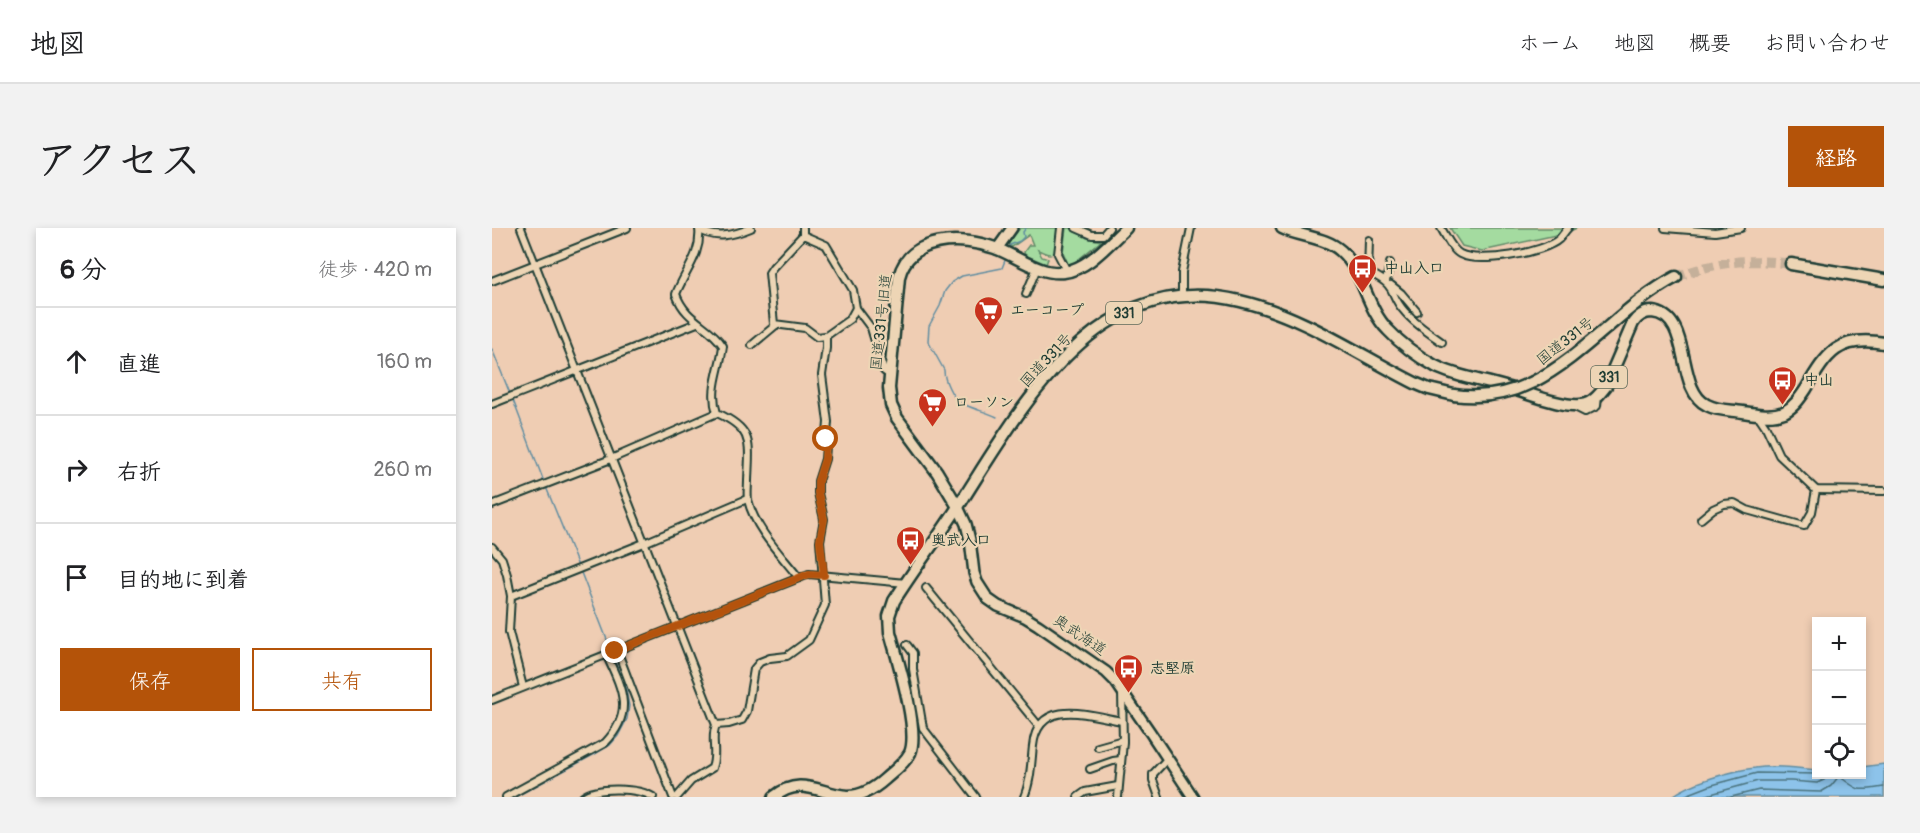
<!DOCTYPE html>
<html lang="ja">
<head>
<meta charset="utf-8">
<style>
	:root { --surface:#fff; --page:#f2f2f2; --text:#202124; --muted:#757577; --line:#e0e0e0; --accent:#b45309 }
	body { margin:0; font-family:Pangolin,"Klee One",sans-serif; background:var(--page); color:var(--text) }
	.controls { position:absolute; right:18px; bottom:18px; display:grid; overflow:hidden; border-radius:0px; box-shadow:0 3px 9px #0003 }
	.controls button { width:54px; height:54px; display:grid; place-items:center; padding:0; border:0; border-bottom:2px solid var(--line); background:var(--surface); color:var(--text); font:30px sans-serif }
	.stop { position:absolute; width:18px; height:18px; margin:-14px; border:4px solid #b45309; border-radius:50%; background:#fff }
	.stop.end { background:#b45309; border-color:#fff; box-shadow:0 2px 6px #0008 }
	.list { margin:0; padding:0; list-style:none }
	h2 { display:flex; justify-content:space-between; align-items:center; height:78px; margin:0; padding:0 24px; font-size:26px }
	h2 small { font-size:20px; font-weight:400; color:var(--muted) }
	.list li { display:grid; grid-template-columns:39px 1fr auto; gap:18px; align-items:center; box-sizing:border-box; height:108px; padding:0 24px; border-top:2px solid var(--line) }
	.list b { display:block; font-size:22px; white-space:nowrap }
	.list em { font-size:20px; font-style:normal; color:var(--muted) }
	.actions { display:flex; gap:12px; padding:18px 24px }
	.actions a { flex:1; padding:14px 0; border:2px solid var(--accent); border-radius:0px; text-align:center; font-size:21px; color:var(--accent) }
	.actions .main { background:var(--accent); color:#fff }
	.icon { flex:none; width:33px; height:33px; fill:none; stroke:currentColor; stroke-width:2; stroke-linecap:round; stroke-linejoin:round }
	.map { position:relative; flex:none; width:1392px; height:569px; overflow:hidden; border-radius:0px }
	header { display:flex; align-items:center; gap:36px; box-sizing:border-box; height:84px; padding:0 30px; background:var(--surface); border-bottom:2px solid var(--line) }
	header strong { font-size:28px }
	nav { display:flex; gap:33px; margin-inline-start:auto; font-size:21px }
	.intro { display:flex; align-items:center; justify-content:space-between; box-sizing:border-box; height:144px; padding:0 36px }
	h1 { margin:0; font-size:42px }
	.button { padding:15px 27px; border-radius:0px; background:var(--accent); color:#fff; font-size:21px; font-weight:700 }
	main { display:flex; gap:36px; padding:0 36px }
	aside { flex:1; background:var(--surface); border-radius:0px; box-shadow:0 3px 9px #0003 }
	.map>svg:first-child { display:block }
	.green { fill:#a4dba0; stroke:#628c6a; stroke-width:1.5 }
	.water { fill:#8dc3ea; stroke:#618da1; stroke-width:1.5 }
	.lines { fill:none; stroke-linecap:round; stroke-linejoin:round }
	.shore { stroke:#4b737d; stroke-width:1.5 }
	.stream { stroke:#618da1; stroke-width:1.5 }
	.highway-tunnel { stroke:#c5b09a; stroke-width:10; stroke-dasharray:10 5; stroke-linecap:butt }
	.street-casing { stroke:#1f3d34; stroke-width:10 }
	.secondary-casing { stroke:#1f3d34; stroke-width:14 }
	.highway-casing { stroke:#1f3d34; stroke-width:15 }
	.street { stroke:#edd5b5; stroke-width:6 }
	.secondary { stroke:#edd5b5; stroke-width:9 }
	.highway { stroke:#edd5b5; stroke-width:10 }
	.highway-bridge-casing { stroke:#1f3d34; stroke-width:15; stroke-linecap:butt }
	.highway-bridge { stroke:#edd5b5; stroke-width:10 }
	.route { stroke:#b45309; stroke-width:8 }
	.labels { text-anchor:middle; stroke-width:4.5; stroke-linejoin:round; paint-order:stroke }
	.shield { fill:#edd5b5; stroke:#5d6b5b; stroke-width:1.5 }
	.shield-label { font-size:14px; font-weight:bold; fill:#1f3d34 }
	.poi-label { font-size:15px; font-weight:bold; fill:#1f3d34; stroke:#edd5b5; text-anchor:start }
	.street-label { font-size:15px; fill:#1f3d34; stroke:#edd5b5 }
</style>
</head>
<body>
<header>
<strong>地図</strong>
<nav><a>ホーム</a><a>地図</a><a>概要</a><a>お問い合わせ</a></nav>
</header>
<div class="intro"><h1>アクセス</h1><a class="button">経路</a></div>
<main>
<aside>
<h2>6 分<small>徒歩 · 420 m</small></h2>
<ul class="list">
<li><svg class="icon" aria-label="ahead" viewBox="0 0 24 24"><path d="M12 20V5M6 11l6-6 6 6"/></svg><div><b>直進</b></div><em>160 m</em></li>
<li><svg class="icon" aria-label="right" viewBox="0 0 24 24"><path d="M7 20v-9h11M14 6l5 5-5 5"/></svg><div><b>右折</b></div><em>260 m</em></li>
<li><svg class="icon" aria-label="arrive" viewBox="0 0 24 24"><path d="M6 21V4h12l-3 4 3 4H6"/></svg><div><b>目的地に到着</b></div></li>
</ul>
<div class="actions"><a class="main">保存</a><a>共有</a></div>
</aside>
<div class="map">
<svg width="1392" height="569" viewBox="0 0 1392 569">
	<rect width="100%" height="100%" fill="#efcdb3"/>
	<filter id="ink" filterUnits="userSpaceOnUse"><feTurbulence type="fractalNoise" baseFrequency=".0167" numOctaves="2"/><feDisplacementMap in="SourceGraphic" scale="12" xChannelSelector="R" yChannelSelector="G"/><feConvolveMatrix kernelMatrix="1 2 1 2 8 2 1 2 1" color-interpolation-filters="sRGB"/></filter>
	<g filter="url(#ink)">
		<!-- green -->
		<g class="green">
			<path d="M528 0H567L565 23C557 29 554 25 546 22L550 29 556 31 554 36 533 27 532 24 537 17H541L537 7 520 19 516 16Z"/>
			<path d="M574 0H579L595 10 609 13 582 35 576 36 571 24Z"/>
			<path d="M958 0H1085L1073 5 990 23 970 18Z"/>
		</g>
		<!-- water -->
		<path class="water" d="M1392 536V569H1179C1200 554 1238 543 1263 540 1283 537 1305 540 1324 542V546H1370V539Z"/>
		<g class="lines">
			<!-- shore -->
			<g class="shore">
				<path d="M1189 569 1220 557 1265 545 1327 546"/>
				<path d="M1208 569 1266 553H1299L1325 555 1332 552 1337 546"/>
				<path d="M1239 569 1267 562 1329 564 1339 558 1347 548C1368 564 1365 563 1392 559"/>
			</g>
			<!-- stream -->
			<g class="stream">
				<path d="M517 19 518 17 528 13 532 9 531 4 534 0"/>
				<path d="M0 121 19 168"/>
				<path d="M21 172 52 254"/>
				<path d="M505 189C488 180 466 181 457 160 454 154 452 149 452 142L436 113 437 98 448 78 453 63 460 54 470 48 510 40 514 30"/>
				<path d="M54 259 86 338"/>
				<path d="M88 342 119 422"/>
				<path d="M23 569 103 526 118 517 126 508 135 491 137 478 134 462 120 426"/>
			</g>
			<!-- highway-tunnel -->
			<path class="highway-tunnel" d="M1184 49C1226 33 1255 30 1299 36"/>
			<defs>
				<g id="street">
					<path d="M29 0 224 497C218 511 226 524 220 540L199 553 185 569"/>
					<path d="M207 0C210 26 193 43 184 66 194 94 217 96 231 118 228 142 217 162 225 185 263 202 257 216 256 253 256 259 255 266 256 272 263 301 289 327 307 350"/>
					<path d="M311 0V7L281 39 277 45 282 96 313 100 325 109 334 108 358 91 364 80 361 62 334 17 311 7"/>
					<path d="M569 0 566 26 575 43"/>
					<path d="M584 0 600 7H611L617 0"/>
					<path d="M949 0C954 8 960 22 968 26 987 36 1052 25 1067 11 1070 8 1073 3 1076 0"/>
					<path d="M1173 0 1223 4 1249 0"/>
					<path d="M207 1C223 12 242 7 259 0"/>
					<path d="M876 46 877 12"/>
					<path d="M868 51 880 46C907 59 896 66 913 84 923 96 937 105 950 114"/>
					<path d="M0 53 135 0"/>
					<path d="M894 53 898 35"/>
					<path d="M899 57 909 65 925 84"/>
					<path d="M534 66 545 40"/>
					<path d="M690 68V44L699 0"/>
					<path d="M364 80 379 100 392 143 398 147"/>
					<path d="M260 117 284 97"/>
					<path d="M0 176 205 95"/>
					<path d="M1081 178 1093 184 1105 178 1106 168"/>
					<path d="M1266 187 1274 199 1287 227 1324 262 1392 263"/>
					<path d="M0 277 119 231 225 185"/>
					<path d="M1209 291 1221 281 1232 276 1242 275 1255 282 1312 298 1320 284 1324 262"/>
					<path d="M0 319 10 331 15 347 19 368 17 404 31 459"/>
					<path d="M434 360 546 497"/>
					<path d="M19 368 152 315 255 271"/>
					<path d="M415 417 421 425V441L431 500 484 569"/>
					<path d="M125 422 181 569"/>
					<path d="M0 472 317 346 414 355"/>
					<path d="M224 497 237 496 250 492 255 483 262 441 268 434 278 430 295 428 317 412 333 377 328 313 332 291 326 265V253L333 231 336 194 330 147 334 120V108"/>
					<path d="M606 519 631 512"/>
					<path d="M598 541 621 533 629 532"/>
					<path d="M14 569 113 515C143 484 130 461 114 426"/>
					<path d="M91 569C105 558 147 560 161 569"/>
					<path d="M532 569C539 553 539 535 541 518 546 469 597 487 630 493"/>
					<path d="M586 569 593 564 626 558"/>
					<path d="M626 569 631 514 630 465"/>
					<path d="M667 569 661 552V546L676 530"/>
				</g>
				<g id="secondary">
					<path d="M505 21 520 0"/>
					<path d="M466 279 474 296 478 312 482 345 485 354 496 371 506 378 533 389 546 397 614 444 623 453 658 504 701 569"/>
				</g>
				<g id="highway">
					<path d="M790 0C809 9 834 9 849 23 872 44 874 80 896 102 909 116 927 129 943 138 964 149 990 152 1013 159 1034 164 1068 179 1089 177 1100 176 1107 167 1114 158L1141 95C1145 89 1152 84 1160 84 1201 87 1183 162 1215 177 1226 183 1239 182 1251 184 1264 186 1279 189 1292 184 1302 179 1308 170 1314 161 1335 125 1347 107 1392 115"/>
					<path d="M1299 36 1392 52"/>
					<path d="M1041 154C1094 127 1131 77 1184 49"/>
					<path d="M466 279 445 244 405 190 399 177 397 160 407 49C417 8 470 8 503 20 525 28 547 47 572 44 596 41 616 16 634 0"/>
					<path d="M282 569C309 547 327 566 356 568 370 568 383 560 393 551 402 543 412 536 418 525 428 502 405 430 398 404L397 388 402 373C424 338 449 306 471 271 534 172 608 39 748 73 812 88 867 127 925 156L937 161 962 167"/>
				</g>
			</defs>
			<!-- street casing -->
			<use href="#street" class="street-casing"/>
			<!-- secondary casing -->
			<use href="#secondary" class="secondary-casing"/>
			<!-- highway casing -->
			<use href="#highway" class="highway-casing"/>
			<!-- street -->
			<use href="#street" class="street"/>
			<!-- secondary -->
			<use href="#secondary" class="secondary"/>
			<!-- highway -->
			<use href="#highway" class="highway"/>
			<defs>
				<path id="highway-bridge" d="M962 167C990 171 1016 166 1041 154"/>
			</defs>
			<!-- highway-bridge casing -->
			<use href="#highway-bridge" class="highway-bridge-casing"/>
			<!-- highway-bridge -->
			<use href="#highway-bridge" class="highway-bridge"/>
		</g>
	</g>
	<g class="lines" filter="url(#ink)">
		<!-- route -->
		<path class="route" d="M123 423 307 350 317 346 332 347 328 313 332 291 326 265V253L333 231 334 211"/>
	</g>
	<!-- icons -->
	<defs>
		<symbol id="bus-pin" viewBox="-11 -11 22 30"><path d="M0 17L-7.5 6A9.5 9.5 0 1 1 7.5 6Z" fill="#c8321e" stroke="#edd5b5"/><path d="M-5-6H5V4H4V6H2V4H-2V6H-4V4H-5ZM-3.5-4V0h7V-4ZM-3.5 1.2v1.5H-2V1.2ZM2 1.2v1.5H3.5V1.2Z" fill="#fff"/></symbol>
		<symbol id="supermarket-pin" viewBox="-11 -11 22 30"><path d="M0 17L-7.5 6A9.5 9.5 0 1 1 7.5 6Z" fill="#c8321e" stroke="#edd5b5"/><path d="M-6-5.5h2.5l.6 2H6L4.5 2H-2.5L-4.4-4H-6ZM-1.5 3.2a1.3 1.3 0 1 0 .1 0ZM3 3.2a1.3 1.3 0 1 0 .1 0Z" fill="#fff"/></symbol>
	</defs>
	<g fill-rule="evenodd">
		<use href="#bus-pin" x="854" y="24" width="33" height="45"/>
		<use href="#supermarket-pin" x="480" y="66" width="33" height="45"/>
		<use href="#bus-pin" x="1274" y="136" width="33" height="45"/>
		<use href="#supermarket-pin" x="424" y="158" width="33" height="45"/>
		<use href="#bus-pin" x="402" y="296" width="33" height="45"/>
		<use href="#bus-pin" x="620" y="424" width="33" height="45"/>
	</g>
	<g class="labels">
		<!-- shield labels -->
		<g class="shield">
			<rect x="614" y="74" width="36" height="22" rx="4.5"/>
			<rect x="1099" y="138" width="36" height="22" rx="4.5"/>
		</g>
		<g class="shield-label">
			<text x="632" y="90">331</text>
			<text x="1117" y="154">331</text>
		</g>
		<!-- poi labels -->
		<g class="poi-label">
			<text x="892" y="45">中山入口</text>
			<text x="518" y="87">エーコープ</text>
			<text x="1312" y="157">中山</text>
			<text x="462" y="179">ローソン</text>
			<text x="439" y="317">奥武入口</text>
			<text x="658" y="445">志堅原</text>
		</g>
		<!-- street labels -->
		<g class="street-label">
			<text transform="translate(389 94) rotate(-84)" y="5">国道331号旧道</text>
			<text transform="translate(1073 113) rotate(-38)" y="5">国道331号</text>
			<text transform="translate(554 132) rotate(-47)" y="5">国道331号</text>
			<text transform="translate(588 407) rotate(34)" y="5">奥武海道</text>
		</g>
	</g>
</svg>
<div class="controls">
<button>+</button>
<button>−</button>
<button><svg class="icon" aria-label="locate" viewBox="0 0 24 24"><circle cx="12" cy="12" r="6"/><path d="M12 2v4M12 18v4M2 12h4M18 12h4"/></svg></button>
</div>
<div class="stop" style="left:334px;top:211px"></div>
<div class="stop end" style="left:123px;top:423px"></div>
</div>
</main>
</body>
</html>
